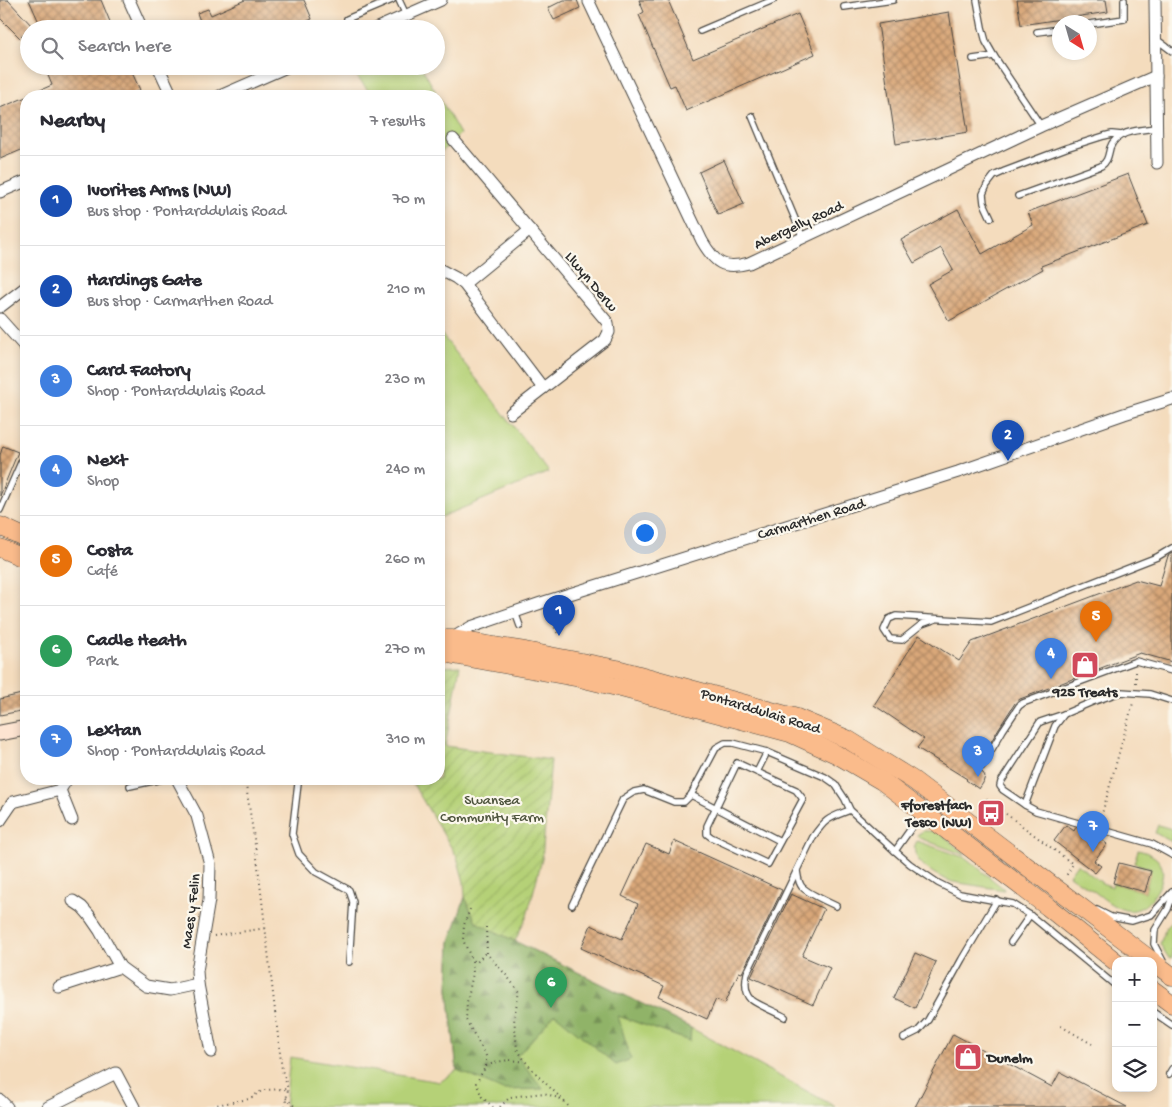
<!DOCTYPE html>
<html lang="en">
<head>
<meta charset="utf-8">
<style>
	:root { --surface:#fff; --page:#f2f2f3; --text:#2b2b33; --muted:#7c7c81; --line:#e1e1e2; --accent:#0f766e }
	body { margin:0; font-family:"Gochi Hand",sans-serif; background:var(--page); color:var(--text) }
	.controls { position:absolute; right:15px; bottom:15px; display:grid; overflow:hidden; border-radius:10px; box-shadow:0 2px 8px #0003 }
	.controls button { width:45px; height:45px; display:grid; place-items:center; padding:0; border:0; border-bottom:1px solid var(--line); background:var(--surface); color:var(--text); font:25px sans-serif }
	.compass { position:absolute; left:1052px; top:15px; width:45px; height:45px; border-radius:50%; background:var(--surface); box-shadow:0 2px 8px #0003; rotate:143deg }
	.you { position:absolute; left:644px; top:532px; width:18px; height:18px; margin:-12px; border:4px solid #fff; border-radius:50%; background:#1a73e8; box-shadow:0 0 0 8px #1a73e833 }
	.badge { display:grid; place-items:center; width:32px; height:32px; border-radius:50%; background:var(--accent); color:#fff; font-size:16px; font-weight:700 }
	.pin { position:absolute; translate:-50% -41px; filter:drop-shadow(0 1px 2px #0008) }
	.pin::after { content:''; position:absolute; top:26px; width:18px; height:15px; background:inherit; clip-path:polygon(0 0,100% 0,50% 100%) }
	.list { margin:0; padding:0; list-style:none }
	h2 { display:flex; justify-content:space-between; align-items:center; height:65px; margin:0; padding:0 20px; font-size:21px }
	h2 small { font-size:16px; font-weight:400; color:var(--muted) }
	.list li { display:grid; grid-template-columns:32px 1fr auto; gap:15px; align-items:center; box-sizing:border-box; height:90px; padding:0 20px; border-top:1px solid var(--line) }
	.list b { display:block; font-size:19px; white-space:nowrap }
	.list p { margin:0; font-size:16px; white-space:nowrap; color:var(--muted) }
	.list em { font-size:16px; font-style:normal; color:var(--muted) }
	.icon { flex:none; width:28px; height:28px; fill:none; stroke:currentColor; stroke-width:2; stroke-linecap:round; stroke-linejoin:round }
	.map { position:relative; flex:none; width:1172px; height:1107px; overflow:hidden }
	.search { position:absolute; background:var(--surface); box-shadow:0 2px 8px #0003; left:20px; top:20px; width:425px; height:55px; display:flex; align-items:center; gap:12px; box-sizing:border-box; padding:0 18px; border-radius:28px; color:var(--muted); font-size:19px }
	.panel { position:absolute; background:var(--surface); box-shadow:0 2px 8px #0003; left:20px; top:90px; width:425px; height:695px; border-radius:20px }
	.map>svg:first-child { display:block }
	.grass { fill:#b5d177; stroke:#707e51 }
	.forest { fill:url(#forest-firs); stroke:#5e6f4a }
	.garden { fill:url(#garden-furrows); stroke:#707e51 }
	.building { fill:url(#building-cross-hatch) }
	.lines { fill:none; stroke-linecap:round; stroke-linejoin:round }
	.lane-casing { stroke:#494641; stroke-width:8 }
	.street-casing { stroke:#494641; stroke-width:13 }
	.secondary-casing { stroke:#494641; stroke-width:17 }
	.primary-casing { stroke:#494641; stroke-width:19 }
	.path { stroke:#494641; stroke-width:2; stroke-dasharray:1 4; stroke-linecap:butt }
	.lane { stroke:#fff; stroke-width:5.5 }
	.street { stroke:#fff; stroke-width:11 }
	.secondary { stroke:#fde4d1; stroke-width:15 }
	.primary { stroke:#fabb8b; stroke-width:18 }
	.labels { text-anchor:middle; stroke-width:4.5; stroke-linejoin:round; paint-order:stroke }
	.street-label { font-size:15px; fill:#2b2b2b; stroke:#fbf7ec }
	.poi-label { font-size:15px; font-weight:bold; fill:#2b2b2b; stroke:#fbf7ec }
	.park-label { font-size:15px; fill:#4e543e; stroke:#fbf7ec }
</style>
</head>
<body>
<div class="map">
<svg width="1172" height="1107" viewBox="0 0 1172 1107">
	<defs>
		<pattern id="forest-firs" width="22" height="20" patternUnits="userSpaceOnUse" patternTransform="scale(1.25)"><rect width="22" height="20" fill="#90b368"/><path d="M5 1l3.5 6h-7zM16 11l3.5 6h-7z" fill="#769256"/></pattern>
		<pattern id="garden-furrows" width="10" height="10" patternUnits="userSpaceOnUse" patternTransform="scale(1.25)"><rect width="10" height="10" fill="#b5d177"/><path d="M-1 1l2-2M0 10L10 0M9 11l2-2" fill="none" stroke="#9cb467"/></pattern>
		<pattern id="building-cross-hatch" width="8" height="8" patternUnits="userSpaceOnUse" patternTransform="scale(1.25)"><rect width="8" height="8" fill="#d9a779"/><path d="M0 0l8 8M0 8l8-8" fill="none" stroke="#b08863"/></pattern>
	</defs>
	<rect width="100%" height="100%" fill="#fbf7ec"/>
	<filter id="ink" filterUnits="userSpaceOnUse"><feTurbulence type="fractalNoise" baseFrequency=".02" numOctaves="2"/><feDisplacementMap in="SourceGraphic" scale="10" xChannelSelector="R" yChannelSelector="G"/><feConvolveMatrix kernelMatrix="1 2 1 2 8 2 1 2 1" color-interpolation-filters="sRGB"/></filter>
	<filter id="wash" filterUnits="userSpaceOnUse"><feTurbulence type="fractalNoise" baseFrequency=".0096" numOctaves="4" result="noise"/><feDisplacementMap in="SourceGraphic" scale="20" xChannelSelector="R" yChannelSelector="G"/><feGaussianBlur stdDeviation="1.12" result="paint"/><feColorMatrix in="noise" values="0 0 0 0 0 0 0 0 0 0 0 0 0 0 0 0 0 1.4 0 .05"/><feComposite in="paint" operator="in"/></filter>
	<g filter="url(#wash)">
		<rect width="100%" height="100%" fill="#f4dcbd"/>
		<!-- grass -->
		<g class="grass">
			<path d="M348 66H421L438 96H373Z"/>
			<path d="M439 97 460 134 439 154Z"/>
			<path d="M439 331 549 472 439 518Z"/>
			<path d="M1158 825 1172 829V842L1155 833Z"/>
			<path d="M923 831H931L940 833 965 854V855L919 838 917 835Z"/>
			<path d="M917 841 966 858 1004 889V890L953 882C939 878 905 860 917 841Z"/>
			<path d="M1138 850C1160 855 1169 868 1158 889 1151 902 1140 913 1125 910 1113 907 1104 899 1095 892 1086 886 1077 881 1069 875L1077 864 1102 883 1112 887 1113 883 1145 892 1151 869 1134 863Z"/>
			<path d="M465 897 476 922 691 1028 836 1107H285L290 1057 440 1082 457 1070 448 989 450 942Z"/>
			<path d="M1172 921V958L1168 957 1160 944 1166 927Z"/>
		</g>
		<!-- forest -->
		<path class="forest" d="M465 897 476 922 691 1028 690 1041 618 1016 631 1059 616 1065 555 1014 517 1056 543 1089 503 1090 457 1070 448 989 450 942Z"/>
		<!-- garden -->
		<path class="garden" d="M460 666 445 746 551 760 542 859 527 916 515 941 476 922 465 897 464 882 457 857 410 779H439V667Z"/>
		<g id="blocks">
			<!-- building -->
			<g class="building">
				<path d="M0 0H8L32 26 20 38 0 18Z"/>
				<path d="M29 0H101L113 29H42Z"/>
				<path d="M245 0H304L312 19 291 29H183L200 21 197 13 208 9 211 15Z"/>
				<path d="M564 0H577L580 8 554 20 548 8Z"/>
				<path d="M639 0H668L693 59 798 14 815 54 686 111 675 85 670 87 639 15 644 12Z"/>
				<path d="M1017 0H1106L1108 12 1021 25Z"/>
				<path d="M949 12 968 132 896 144 878 24Z"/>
				<path d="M44 66H129L140 90 127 96H27L52 85Z"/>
				<path d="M26 97V148L0 159V108Z"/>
				<path d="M724 160 744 204 718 215 699 172Z"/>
				<path d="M1128 174 1148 225 1041 266 1043 269 949 321 928 284 953 270 941 248 914 263 901 240 958 209 982 254 1033 225 1028 212Z"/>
				<path d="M3 446 18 452 0 496V455Z"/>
				<path d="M1172 553V662L1140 653 1020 699 1015 703 999 728 975 769 983 773 985 776 983 783 979 789 966 780 967 779 917 748 924 739 874 705 919 635 959 661 972 642 1136 580 1159 586 1168 556Z"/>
				<path d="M26 693V710L0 715V699Z"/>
				<path d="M1066 825 1074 831 1076 827 1084 833 1087 830 1089 831 1107 844 1094 861 1101 866 1095 873 1054 841Z"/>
				<path d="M674 841 782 890 742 973 739 972 725 1003 716 999 707 1019 659 997 664 986 581 948 591 925 622 939 638 904 622 896 646 844 669 854Z"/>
				<path d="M1119 863 1151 871 1145 892 1113 883Z"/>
				<path d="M791 894 824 909 802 956 830 968 813 1005 751 977Z"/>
				<path d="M915 953 936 962 915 1008 894 998Z"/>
				<path d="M953 1034 1052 1087 1060 1072 1127 1107H915Z"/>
			</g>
		</g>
	</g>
	<g filter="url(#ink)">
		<use href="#blocks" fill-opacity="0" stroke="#494641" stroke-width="1"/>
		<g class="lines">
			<defs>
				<g id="lane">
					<path d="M399 0 406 15"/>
					<path d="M977 0 982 27 986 42 994 56 1041 126"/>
					<path d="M844 7 893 0"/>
					<path d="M347 19 392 0"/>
					<path d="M1090 24 1124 19V0"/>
					<path d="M700 31 773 0"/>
					<path d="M1037 32 1060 29"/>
					<path d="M1156 39 1172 51"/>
					<path d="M973 59 994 56"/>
					<path d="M752 116 803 238"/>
					<path d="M1018 196 1101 166C1108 161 1108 156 1110 148 1116 130 1141 130 1156 128"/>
					<path d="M991 218 984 203 983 194 987 185 994 176 1005 171 1066 148 1104 136 1112 134 1122 135"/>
					<path d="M0 510 26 451"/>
					<path d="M515 612 520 626"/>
					<path d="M936 619 922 624 902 640 890 639 884 630 889 619 896 616 991 622 1157 557 1172 548"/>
					<path d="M1172 701 1150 694 1121 692 1092 702 1064 714 1055 726 1025 805 1036 811 1057 817 1152 844 1172 855"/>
					<path d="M737 763 796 790 803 799 768 864 711 837 707 834V826Z"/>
					<path d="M982 766 1003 730 1019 706 1023 703 1136 661 1172 671"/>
					<path d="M757 772 767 752 825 777 835 784 845 799 850 810 895 851"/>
					<path d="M297 779 298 784 292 834 299 854 316 872 349 890 353 902 349 962"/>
					<path d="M130 786 162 779"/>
					<path d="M691 795 780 841"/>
					<path d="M1025 805 1003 790 1000 786 1001 782 1040 722 1064 714"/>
					<path d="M922 813 895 851 910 864 938 883 960 894 1013 904 1030 915 1116 986"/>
					<path d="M797 871C798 876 798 882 802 887 809 894 826 901 836 906"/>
					<path d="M572 905 623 799 634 792 644 790 674 802H684L691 795 716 748 725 743H733L767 752"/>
					<path d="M1097 910 1111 917 1132 921 1151 915 1172 892"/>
					<path d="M1011 942 1030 915"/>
					<path d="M1164 963 1154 944 1155 930 1168 909 1172 897"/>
					<path d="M1153 1012 1172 1025"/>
					<path d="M785 1017C778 1013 758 1005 752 1000 745 993 745 982 747 973L813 837C826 818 829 818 850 810"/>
					<path d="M904 1038 918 1031 928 1020 962 959 997 900"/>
					<path d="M1169 1074 1172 1069"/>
				</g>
				<g id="street">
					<path d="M129 0 142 29"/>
					<path d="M589 0V2L702 241C715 263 723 270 749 263L1041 126 1156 76"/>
					<path d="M1155 0 1157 163"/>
					<path d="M375 29 441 0"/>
					<path d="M158 66 172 96"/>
					<path d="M220 96 289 66"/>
					<path d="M453 139 608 323 609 332 605 340 511 413"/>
					<path d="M0 192 26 181"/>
					<path d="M439 269 456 278 464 284 543 388"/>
					<path d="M464 284 530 230"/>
					<path d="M0 307 26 287"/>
					<path d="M0 319 26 348"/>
					<path d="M451 639 471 627 541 603 958 472 1124 414 1172 399"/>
					<path d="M177 779 197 816 210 864 209 900 197 971 198 984 211 1052"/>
					<path d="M60 790 72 820"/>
					<path d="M0 821 13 802 60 790 67 779"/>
					<path d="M73 901 82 907 89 915 100 931 120 967 146 986 170 990 198 984"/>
					<path d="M59 987 120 967"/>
					<path d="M0 1100 7 1107"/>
					<path d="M48 1107 116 1073 134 1107"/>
				</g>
				<path id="secondary" d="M0 733 26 728"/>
				<g id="primary">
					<path d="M0 526 26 538"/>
					<path d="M0 548 26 559"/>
					<path d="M439 639H451L525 651 617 669 797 718 847 739 913 780 1152 961"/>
					<path d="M439 654H448L580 678 621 688 790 733 836 754 882 781 1048 907 1116 962"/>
					<path d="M1153 962 1172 976"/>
					<path d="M1153 990 1172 1004"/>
				</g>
			</defs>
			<!-- lane casing -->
			<use href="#lane" class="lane-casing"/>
			<!-- street casing -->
			<use href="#street" class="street-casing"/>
			<!-- secondary casing -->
			<use href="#secondary" class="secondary-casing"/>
			<!-- primary casing -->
			<use href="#primary" class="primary-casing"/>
			<!-- path -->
			<g class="path">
				<path d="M548 614 559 636"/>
				<path d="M1136 683V670"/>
				<path d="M245 779 257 858 282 1070 288 1089 285 1107"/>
				<path d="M986 799 1073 864 1066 876"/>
				<path d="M1100 821 1133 703"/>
				<path d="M470 909 464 925 463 940 472 960 473 973 467 1002 466 1020 486 1056V1066L476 1083 482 1097 493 1107"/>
				<path d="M486 927 487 954 507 976 519 992 514 1018 517 1049 526 1062 539 1077 563 1100 569 1107"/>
				<path d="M214 936 266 928"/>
				<path d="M473 960 477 962 487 951"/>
				<path d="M1061 1026 1092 1044"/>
				<path d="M486 1066C501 1060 509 1059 525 1062"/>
				<path d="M286 1098 295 1107"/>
				<path d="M213 1107 216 1105 249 1099 263 1090 288 1089"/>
				<path d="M500 1107 510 1097 544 1093 561 1099"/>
			</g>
			<!-- lane -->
			<use href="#lane" class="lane"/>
			<!-- street -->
			<use href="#street" class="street"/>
			<!-- secondary -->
			<use href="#secondary" class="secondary"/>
			<!-- primary -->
			<use href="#primary" class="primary"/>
		</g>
	</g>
	<!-- icons -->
	<defs>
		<symbol id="shop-square" viewBox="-11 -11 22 22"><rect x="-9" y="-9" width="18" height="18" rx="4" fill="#d1495b" stroke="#fbf7ec"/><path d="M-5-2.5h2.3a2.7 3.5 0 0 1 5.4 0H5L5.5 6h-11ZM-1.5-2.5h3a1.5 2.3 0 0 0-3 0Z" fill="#fff"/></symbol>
		<symbol id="bus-square" viewBox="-11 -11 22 22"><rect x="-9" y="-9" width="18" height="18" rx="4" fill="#d1495b" stroke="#fbf7ec"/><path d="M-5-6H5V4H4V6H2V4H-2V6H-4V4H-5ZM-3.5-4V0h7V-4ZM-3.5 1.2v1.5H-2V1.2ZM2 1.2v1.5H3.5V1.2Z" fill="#fff"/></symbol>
	</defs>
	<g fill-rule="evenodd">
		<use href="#shop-square" x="1069" y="649" width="32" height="32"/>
		<use href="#bus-square" x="975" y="797" width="32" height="32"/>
		<use href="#shop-square" x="952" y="1041" width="32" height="32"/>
	</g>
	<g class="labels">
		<!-- street labels -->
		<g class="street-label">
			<text transform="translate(798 224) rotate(-25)" y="5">Abergelly Road</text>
			<text transform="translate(592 281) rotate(50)" y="5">Llwyn Derw</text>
			<text transform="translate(811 518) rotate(-17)" y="5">Carmarthen Road</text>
			<text transform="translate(761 710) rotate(17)" y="5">Pontarddulais Road</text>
			<text transform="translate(190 911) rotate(-83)" y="5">Maes y Felin</text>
		</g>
		<!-- poi labels -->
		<g class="poi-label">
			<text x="1085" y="696">925 Treats</text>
			<text x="972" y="809" text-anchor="end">Fforestfach<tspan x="972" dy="17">Tesco (NW)</tspan></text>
			<text x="987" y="1062" text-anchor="start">Dunelm</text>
		</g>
		<!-- park labels -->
		<g class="park-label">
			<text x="492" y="804">Swansea<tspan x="492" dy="17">Community Farm</tspan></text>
		</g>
	</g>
</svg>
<div class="controls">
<button>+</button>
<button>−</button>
<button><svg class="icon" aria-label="layers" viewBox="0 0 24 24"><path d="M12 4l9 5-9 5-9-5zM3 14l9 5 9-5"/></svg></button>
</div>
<svg class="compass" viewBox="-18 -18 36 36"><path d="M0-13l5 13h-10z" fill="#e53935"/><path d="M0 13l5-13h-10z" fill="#7c7c81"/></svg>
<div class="you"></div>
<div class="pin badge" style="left:559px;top:636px;background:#1a4fb4">1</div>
<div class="pin badge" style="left:1008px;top:461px;background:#1a4fb4">2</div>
<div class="pin badge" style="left:978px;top:777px;background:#3f7fe0">3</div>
<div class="pin badge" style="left:1051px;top:679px;background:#3f7fe0">4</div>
<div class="pin badge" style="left:1096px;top:642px;background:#e8710a">5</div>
<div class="pin badge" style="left:551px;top:1008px;background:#2e9e5b">6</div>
<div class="pin badge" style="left:1093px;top:852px;background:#3f7fe0">7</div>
<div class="search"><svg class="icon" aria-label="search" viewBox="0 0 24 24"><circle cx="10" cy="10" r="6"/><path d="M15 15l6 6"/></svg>Search here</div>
<section class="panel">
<h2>Nearby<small>7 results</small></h2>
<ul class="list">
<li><span class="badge" style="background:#1a4fb4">1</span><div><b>Ivorites Arms (NW)</b><p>Bus stop · Pontarddulais Road</p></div><em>70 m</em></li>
<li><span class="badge" style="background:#1a4fb4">2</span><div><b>Hardings Gate</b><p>Bus stop · Carmarthen Road</p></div><em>210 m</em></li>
<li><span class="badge" style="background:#3f7fe0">3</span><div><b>Card Factory</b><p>Shop · Pontarddulais Road</p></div><em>230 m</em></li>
<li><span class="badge" style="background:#3f7fe0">4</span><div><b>Next</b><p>Shop</p></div><em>240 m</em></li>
<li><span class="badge" style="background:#e8710a">5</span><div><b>Costa</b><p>Café</p></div><em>260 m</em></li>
<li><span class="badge" style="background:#2e9e5b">6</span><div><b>Cadle Heath</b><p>Park</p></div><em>270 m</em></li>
<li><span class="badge" style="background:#3f7fe0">7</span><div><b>Lextan</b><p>Shop · Pontarddulais Road</p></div><em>310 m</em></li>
</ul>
</section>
</div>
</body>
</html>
